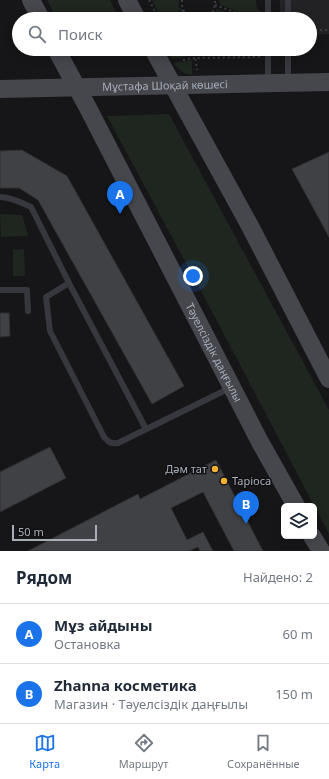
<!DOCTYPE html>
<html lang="ru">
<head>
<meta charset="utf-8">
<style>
	:root { --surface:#fff; --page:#f2f2f3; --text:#1f2937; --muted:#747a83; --line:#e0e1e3; --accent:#1a73e8 }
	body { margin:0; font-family:"Noto Sans",sans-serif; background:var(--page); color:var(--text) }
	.controls { position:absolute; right:12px; bottom:12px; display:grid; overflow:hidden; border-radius:6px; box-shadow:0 2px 10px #0003 }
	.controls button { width:36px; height:36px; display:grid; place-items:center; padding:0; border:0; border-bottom:1px solid var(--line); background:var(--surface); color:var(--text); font:20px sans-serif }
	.scale { position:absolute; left:12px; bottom:10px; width:85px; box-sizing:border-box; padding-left:4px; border:2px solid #a8adb8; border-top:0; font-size:11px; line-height:14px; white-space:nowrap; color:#a8adb8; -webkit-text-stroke:3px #111113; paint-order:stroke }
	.you { position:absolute; left:193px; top:276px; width:14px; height:14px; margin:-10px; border:3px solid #fff; border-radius:50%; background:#1a73e8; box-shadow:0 0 0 6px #1a73e833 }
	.badge { display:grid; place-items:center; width:26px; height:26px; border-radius:50%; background:var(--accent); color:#fff; font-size:13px; font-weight:700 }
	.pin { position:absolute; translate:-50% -33px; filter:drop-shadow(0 1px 2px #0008) }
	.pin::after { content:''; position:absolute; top:21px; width:14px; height:12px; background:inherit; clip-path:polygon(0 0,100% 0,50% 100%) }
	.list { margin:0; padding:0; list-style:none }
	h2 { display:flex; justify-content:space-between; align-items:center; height:52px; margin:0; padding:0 16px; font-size:17px }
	h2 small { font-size:13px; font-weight:400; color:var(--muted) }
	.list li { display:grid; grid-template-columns:26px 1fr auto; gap:12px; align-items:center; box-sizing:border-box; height:60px; padding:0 16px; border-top:1px solid var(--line) }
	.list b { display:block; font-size:15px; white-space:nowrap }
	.list p { margin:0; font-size:13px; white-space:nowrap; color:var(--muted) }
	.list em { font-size:13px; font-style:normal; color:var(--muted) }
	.icon { flex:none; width:22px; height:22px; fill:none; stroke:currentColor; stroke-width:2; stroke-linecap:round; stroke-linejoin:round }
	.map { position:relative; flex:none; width:329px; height:551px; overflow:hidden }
	.search { position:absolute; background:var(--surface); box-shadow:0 2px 10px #0003; left:12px; right:12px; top:12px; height:44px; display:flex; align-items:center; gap:10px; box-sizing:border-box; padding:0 14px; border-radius:22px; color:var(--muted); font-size:15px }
	.sheet { height:172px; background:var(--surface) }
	nav { display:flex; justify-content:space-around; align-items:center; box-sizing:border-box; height:56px; border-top:1px solid var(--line); background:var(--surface); font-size:11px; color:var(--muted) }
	nav a { display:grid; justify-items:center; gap:2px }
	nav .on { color:var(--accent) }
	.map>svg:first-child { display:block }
	.built { fill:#222225 }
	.green { fill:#1e261f }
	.building { fill:#404145; stroke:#303034 }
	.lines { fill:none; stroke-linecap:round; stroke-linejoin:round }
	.path { stroke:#3d3f44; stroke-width:2; stroke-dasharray:2 3; stroke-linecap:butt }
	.lane { stroke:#37383d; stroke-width:6 }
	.secondary { stroke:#45474d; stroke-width:18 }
	.poi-dot { fill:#f2b134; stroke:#111113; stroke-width:1.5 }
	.labels { text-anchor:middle; stroke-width:3; stroke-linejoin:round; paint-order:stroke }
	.street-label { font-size:11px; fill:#a8adb8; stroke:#111113 }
	.poi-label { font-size:11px; fill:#a8adb8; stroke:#111113; text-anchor:end }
</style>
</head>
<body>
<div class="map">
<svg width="329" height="551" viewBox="0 0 329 551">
	<rect width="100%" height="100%" fill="#161618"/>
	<!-- built -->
	<path class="built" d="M280 0H329V34L310 35V19H280Z"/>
	<!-- green -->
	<g class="green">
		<path d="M47 0H110L119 19H57Z"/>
		<path d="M152 0H179V7L181 10 162 19Z"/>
		<path d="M219 0H256L257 9 263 13 262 19H258L220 5Z"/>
		<path d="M217 9 244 19H211Z"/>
		<path d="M167 49H191L192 56 172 59Z"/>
		<rect x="196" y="49" width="67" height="7"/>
		<path d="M192 60V75C183 74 178 70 174 63Z"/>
		<path d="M169 114 329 410V534L218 323 107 116Z"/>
		<path d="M0 214 22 215 28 236 1 237Z"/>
		<path d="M24 249 25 276H13V250Z"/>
	</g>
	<!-- building -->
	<g class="building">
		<path d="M22 150 67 176 184 386 152 404 38 200 19 188H0V151Z"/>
		<path d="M329 152V237L292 169Z"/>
		<path d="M0 313H9L10 336 0 337Z"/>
		<path d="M50 447 66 478 0 512V472Z"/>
		<path d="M216 460 263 551H234L203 492 171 508 187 540 203 532 213 551H200L198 547 189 551H28L138 494 140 499Z"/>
	</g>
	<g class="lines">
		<!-- path -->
		<g class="path">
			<path d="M149 0 159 19"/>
			<path d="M182 0C181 8 185 16 193 19"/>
			<path d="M215 5 253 19"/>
			<path d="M169 19 183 10"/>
			<path d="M205 19C213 15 215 9 215 0"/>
			<path d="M310 30H329"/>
			<path d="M194 49 197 70"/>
			<path d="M183 60 194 58 260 57"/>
		</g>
		<!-- lane -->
		<g class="lane">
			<path d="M268 0V19"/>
			<path d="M288 19V0"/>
			<path d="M288 81V49"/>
			<path d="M268 82V49"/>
			<path d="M0 197C11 197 22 203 31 207L69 283 146 429"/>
			<path d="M69 283 46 297 50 331 104 437C108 442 111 444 118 443L230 388"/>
			<path d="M0 290H27L28 311"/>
		</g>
		<!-- secondary -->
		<g class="secondary">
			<path d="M31 0 41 19"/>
			<path d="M127 0 137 19"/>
			<path id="s1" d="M56 49 88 108 260 442 296 506"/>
			<path d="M153 49 251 228 329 379"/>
			<path id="s2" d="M0 89 329 82"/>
			<path d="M312 536 321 551"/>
		</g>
	</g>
	<!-- markers -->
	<g class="poi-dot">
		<circle cx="215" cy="469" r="4"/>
		<circle cx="224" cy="481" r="4"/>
	</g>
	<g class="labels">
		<!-- street labels -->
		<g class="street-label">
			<text dy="4" stroke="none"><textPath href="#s2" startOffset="165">Мұстафа Шоқай көшесі</textPath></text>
			<text dy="4" stroke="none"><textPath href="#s1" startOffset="342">Тәуелсіздік даңғылы</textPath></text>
		</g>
		<!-- poi labels -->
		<g class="poi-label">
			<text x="207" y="473">Дәм тат</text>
			<text x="232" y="485" text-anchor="start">Tapioca</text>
		</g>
	</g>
</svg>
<div class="controls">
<button><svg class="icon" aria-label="layers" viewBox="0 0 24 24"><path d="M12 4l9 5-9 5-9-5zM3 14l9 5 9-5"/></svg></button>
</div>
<div class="scale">50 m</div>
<div class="you"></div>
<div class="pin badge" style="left:120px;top:214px">A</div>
<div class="pin badge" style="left:246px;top:524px">B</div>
<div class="search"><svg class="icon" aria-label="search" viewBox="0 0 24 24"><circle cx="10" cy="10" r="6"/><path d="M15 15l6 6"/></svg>Поиск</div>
</div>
<section class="sheet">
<h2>Рядом<small>Найдено: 2</small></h2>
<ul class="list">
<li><span class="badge">A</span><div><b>Мұз айдыны</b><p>Остановка</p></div><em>60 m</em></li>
<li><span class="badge">B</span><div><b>Zhanna косметика</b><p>Магазин · Тәуелсіздік даңғылы</p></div><em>150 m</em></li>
</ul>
</section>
<nav>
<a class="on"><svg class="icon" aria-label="map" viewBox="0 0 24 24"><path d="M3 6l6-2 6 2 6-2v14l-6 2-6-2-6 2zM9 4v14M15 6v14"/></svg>Карта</a>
<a><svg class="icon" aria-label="directions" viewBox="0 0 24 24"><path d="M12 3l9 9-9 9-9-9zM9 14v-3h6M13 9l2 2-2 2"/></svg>Маршрут</a>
<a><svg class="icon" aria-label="saved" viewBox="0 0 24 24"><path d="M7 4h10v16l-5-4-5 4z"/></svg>Сохранённые</a>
</nav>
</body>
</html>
